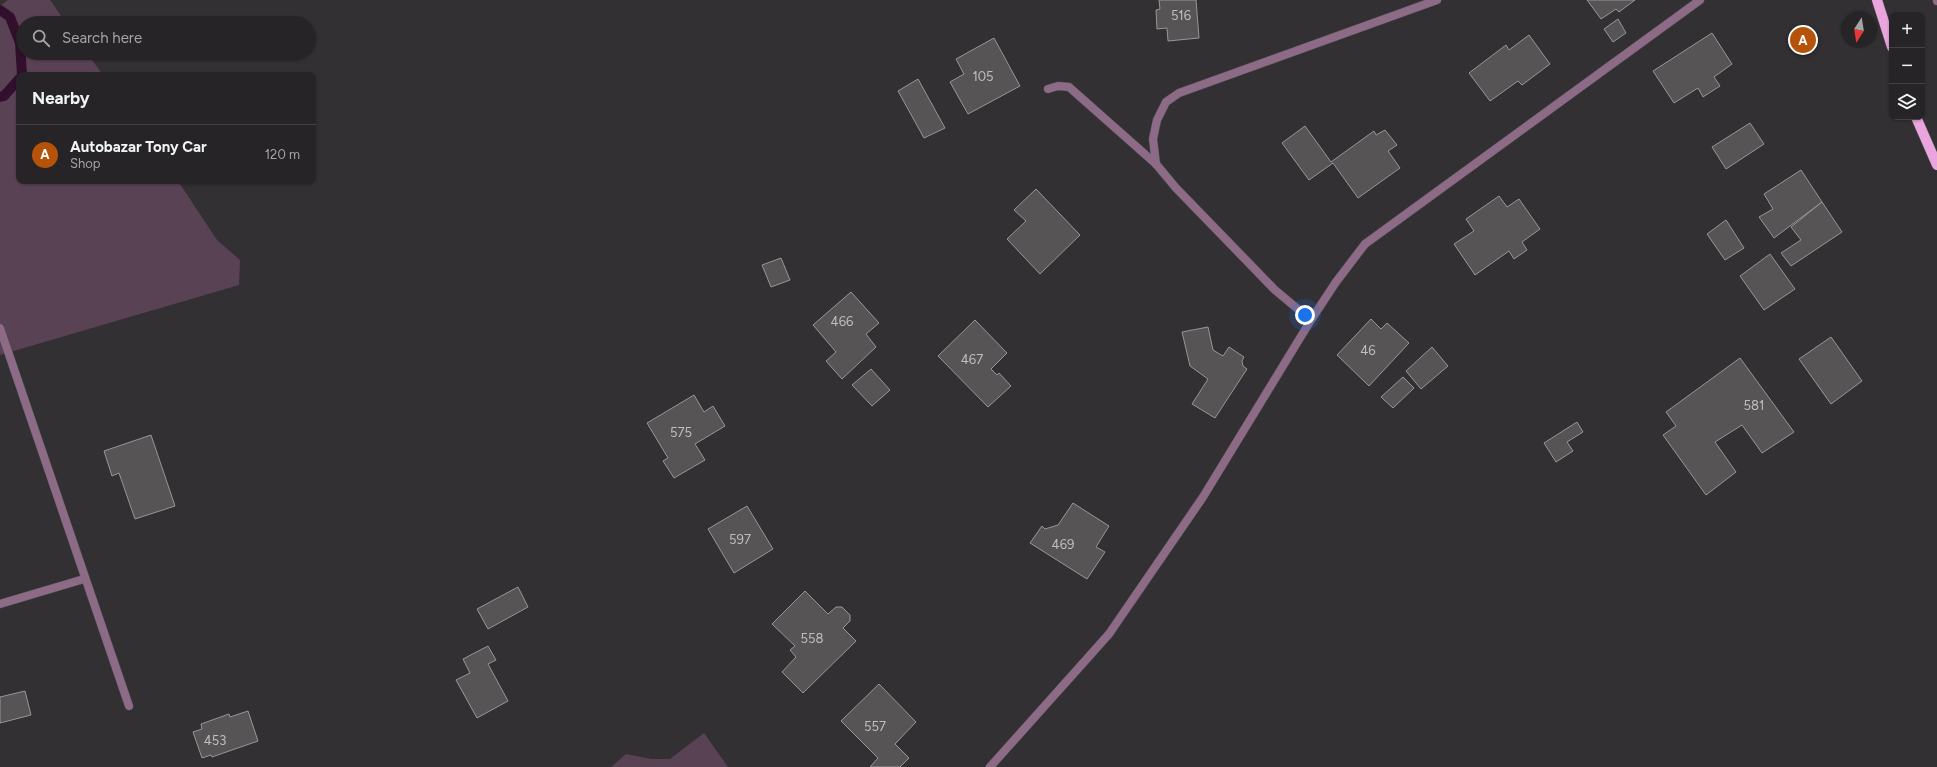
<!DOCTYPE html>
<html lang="en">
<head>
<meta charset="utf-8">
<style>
	:root { --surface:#262426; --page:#323032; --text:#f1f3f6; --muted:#a4a4a7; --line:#424143; --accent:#b45309 }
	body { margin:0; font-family:Figtree,sans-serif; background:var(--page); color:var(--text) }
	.controls { position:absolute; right:12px; top:12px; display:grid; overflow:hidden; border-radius:8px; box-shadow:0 1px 3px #0004 }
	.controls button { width:36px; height:36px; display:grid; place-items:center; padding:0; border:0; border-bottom:1px solid var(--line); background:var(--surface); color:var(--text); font:20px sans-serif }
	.compass { position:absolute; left:1841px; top:12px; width:36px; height:36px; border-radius:50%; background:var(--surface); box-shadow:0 1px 3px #0004; rotate:192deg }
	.you { position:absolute; left:1305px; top:315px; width:14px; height:14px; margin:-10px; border:3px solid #fff; border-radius:50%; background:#1a73e8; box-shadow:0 0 0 6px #1a73e833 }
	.badge { display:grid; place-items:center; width:26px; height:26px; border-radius:50%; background:var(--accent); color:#fff; font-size:13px; font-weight:700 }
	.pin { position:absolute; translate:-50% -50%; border:2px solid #fff; box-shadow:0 1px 4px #0006 }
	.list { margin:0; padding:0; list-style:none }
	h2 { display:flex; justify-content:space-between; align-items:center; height:52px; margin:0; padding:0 16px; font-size:17px }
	h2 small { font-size:13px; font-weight:400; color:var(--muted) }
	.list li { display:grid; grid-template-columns:26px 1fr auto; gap:12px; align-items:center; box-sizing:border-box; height:60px; padding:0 16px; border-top:1px solid var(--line) }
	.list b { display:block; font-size:15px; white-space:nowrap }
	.list p { margin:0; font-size:13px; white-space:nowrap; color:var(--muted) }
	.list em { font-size:13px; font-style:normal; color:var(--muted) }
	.icon { flex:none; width:22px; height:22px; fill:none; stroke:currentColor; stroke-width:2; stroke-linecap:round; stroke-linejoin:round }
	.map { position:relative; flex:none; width:1937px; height:767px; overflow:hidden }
	.search { position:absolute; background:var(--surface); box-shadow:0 1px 3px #0004; left:16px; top:16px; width:300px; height:44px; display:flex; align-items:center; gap:10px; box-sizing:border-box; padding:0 14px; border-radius:22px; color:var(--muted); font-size:15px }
	.panel { position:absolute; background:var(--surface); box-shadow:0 1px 3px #0004; left:16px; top:72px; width:300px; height:112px; border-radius:8px }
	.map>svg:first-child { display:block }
	.green { fill:#5a4255 }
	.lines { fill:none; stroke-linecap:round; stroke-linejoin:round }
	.stream { stroke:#32102d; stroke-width:10 }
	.building { fill:#575456; stroke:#989698 }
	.service-casing { stroke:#4e4c4e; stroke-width:9 }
	.minor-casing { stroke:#4e4c4e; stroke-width:9 }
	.primary-casing { stroke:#4e4c4e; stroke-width:11 }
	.service { stroke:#8d6b87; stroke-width:8 }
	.minor { stroke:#8d6b87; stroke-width:8 }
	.primary { stroke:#eaa4de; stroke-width:10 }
	.labels { text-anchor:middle; stroke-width:3; stroke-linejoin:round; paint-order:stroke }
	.number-label { font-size:13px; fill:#c0bec0 }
</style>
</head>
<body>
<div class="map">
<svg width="1937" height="767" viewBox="0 0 1937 767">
	<rect width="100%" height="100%" fill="#323032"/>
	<!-- green -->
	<g class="green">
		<path d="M8 0H50L66 23H23V53H87L103 75H19V181H178L217 240 240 260 239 285 0 355V6Z"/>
		<path d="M704 733 728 767H611L626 754 651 759H670Z"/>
	</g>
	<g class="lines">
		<!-- stream -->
		<g class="stream">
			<path d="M0 10 10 17 20 43 22 75"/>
			<path d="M0 97 4 96 19 79"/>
		</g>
	</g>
	<!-- building -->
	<g class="building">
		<path d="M1159 0H1196L1199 38 1168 41 1167 28 1157 29 1156 10 1160 9Z"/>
		<path d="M1587 0H1635L1619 12 1616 9 1601 19Z"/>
		<path d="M1618 19 1626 33 1613 42 1604 29Z"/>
		<path d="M1712 33 1732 64 1714 77 1720 86 1703 97 1698 88 1674 103 1653 71Z"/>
		<path d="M1529 35 1550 64 1522 85 1518 81 1490 101 1469 73 1506 45 1509 50Z"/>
		<path d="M994 38 1020 86 968 114 950 82 964 74 956 59Z"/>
		<path d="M918 79 945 128 924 138 898 91Z"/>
		<path d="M1750 123 1764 144 1726 169 1712 147Z"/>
		<path d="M1305 126 1331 162 1374 131 1376 135 1385 130 1397 145 1388 151 1400 168 1358 198 1333 163 1309 180 1282 143Z"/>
		<path d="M1801 170 1822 202 1774 238 1759 217 1773 209 1764 194Z"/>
		<path d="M1036 189 1080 235 1040 274 1007 239 1026 221 1014 210Z"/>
		<path d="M1499 196 1507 207 1519 199 1540 229 1522 242 1527 250 1514 259 1509 251 1475 275 1454 244 1474 231 1466 219Z"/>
		<path d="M1822 202 1842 232 1791 266 1781 253 1801 240 1791 227Z"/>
		<path d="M1726 220 1744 248 1725 260 1707 234Z"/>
		<path d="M1770 254 1795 289 1764 310 1740 276Z"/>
		<path d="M781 258 790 280 771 287 762 265Z"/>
		<path d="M851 292 879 323 866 334 876 347 842 379 826 361 836 352 813 325Z"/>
		<path d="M1371 319 1381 329 1387 323 1409 343 1369 386 1337 355Z"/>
		<path d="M975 320 1007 353 991 369 997 375 999 373 1011 386 988 407 938 356Z"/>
		<path d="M1208 327 1213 350 1223 356 1229 347 1244 357 1242 361 1243 366 1247 369 1215 418 1192 404 1208 379 1190 366 1182 332Z"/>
		<path d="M1831 337 1862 381 1831 404 1799 359Z"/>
		<path d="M1432 347 1448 366 1421 389 1406 371Z"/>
		<path d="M1740 358 1794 432 1762 453 1742 425 1715 442 1736 472 1706 495 1663 435 1676 426 1666 412Z"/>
		<path d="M871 369 890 390 872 406 852 385Z"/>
		<path d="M1403 377 1414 388 1393 408 1381 397Z"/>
		<path d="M694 395 704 412 713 406 725 426 695 444 705 460 674 478 663 461 668 458 647 423Z"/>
		<path d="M1577 422 1583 432 1567 442 1573 451 1556 462 1544 443Z"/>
		<path d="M151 435 175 506 135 519 119 473 112 476 104 451Z"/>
		<path d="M1073 503 1109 526 1096 547 1105 552 1087 579 1030 543 1042 526 1045 529 1058 525Z"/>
		<path d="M747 506 773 549 734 573 708 529Z"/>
		<path d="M518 587 528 607 488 629 477 609Z"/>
		<path d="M805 591 828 614 836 607H842L850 615V621L843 628 856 641 803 693 782 672 796 657 790 650 795 646 772 624Z"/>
		<path d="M488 646 496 660 488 664 508 701 477 718 456 680 470 673 463 659Z"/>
		<path d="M879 684 916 722 895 744 909 758 900 767H870L878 758 841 721Z"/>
		<path d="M25 691 31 715 0 723V697Z"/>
		<path d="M248 711 258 741 212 757 211 755 202 758 193 732 202 729 201 724 229 714 230 717Z"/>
	</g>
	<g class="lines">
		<defs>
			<g id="service">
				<path d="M1937 0V1"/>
				<path d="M0 328 129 706"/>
				<path d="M0 604 84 579"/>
			</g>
			<g id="minor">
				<path d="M1048 89 1058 86 1069 87 1156 164 1176 188 1275 290 1311 320"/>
				<path d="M1156 164 1153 139 1157 120 1166 102 1179 93 1437 0"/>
				<path d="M990 767 1109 634 1203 497 1311 320 1336 282 1365 244 1700 0"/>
			</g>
			<g id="primary">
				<path d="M1877 0 1892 47"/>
				<path d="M1916 117 1937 165"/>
			</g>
		</defs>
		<!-- service casing -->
		<use href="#service" class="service-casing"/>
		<!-- minor casing -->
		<use href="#minor" class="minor-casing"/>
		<!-- primary casing -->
		<use href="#primary" class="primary-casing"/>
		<!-- service -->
		<use href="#service" class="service"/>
		<!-- minor -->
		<use href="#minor" class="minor"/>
		<!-- primary -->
		<use href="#primary" class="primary"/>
	</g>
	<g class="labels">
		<!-- number labels -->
		<g class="number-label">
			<text x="1181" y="20">516</text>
			<text x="983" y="81">105</text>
			<text x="842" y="326">466</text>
			<text x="1368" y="355">46</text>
			<text x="972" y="364">467</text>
			<text x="1754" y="410">581</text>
			<text x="681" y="437">575</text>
			<text x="740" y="544">597</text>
			<text x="1063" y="549">469</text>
			<text x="812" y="643">558</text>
			<text x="875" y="731">557</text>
			<text x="215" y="745">453</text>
		</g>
	</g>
</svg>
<div class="controls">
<button>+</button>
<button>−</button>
<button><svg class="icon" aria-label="layers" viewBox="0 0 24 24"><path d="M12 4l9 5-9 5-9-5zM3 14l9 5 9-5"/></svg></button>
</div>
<svg class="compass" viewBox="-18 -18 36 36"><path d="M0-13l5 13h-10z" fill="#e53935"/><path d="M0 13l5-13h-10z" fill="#a4a4a7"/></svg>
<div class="you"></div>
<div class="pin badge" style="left:1803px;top:40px">A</div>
<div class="search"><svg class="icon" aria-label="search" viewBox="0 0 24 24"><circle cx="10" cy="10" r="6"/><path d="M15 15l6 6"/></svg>Search here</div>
<section class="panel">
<h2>Nearby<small></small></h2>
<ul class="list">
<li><span class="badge">A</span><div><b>Autobazar Tony Car</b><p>Shop</p></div><em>120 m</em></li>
</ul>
</section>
</div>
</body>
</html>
